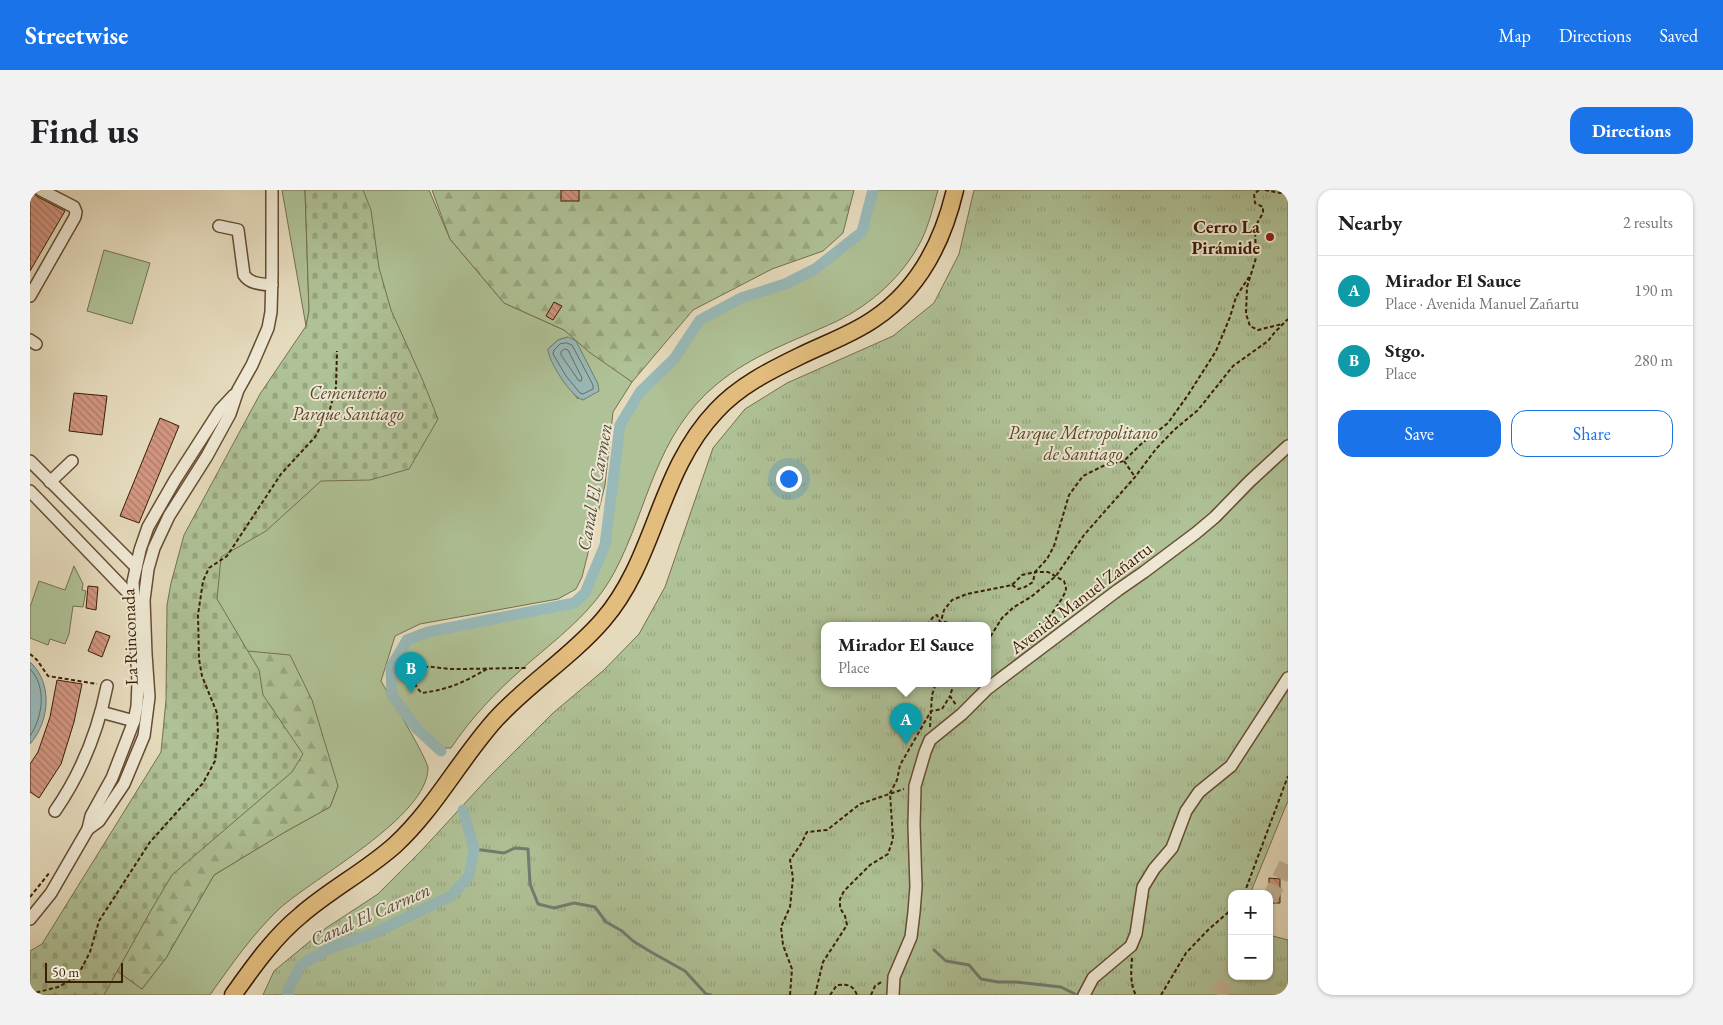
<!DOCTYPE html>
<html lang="en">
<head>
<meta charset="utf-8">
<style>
	:root { --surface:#fff; --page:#f2f2f2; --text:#202124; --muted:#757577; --line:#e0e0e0; --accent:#1a73e8 }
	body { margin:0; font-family:"EB Garamond",serif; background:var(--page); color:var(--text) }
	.controls { position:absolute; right:15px; bottom:15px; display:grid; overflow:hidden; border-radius:10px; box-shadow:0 1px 4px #0004 }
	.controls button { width:45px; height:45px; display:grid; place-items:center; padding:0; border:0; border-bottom:1px solid var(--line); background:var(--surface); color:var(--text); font:25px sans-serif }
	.scale { position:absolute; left:15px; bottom:12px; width:78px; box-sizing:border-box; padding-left:5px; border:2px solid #3b1e04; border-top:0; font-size:14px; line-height:18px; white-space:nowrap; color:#3b1e04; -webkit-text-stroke:4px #eee7d3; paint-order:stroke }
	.you { position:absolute; left:758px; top:288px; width:18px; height:18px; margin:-12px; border:4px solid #fff; border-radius:50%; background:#1a73e8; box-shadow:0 0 0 8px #1a73e833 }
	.badge { display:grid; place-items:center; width:32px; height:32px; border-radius:50%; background:var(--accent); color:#fff; font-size:16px; font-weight:700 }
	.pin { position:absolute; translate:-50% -41px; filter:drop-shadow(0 1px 2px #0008) }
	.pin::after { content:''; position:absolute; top:26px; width:18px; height:15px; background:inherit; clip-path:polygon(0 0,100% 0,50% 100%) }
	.popup { position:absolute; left:791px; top:432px; width:170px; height:65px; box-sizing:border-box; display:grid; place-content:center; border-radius:10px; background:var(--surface); filter:drop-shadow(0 1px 4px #0005); font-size:16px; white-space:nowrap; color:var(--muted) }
	.popup b { font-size:19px; color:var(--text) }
	.popup::after { content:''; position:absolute; left:50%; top:100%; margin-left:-10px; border:10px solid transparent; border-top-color:var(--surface) }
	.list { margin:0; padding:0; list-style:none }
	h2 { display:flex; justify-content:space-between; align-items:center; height:65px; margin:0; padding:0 20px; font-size:21px }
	h2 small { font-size:16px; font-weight:400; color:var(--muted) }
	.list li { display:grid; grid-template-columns:32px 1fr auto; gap:15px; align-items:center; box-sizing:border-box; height:70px; padding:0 20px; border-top:1px solid var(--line) }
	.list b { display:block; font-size:19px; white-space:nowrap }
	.list p { margin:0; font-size:16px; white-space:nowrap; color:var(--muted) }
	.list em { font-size:16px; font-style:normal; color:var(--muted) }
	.actions { display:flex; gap:10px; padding:15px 20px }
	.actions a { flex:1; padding:11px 0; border:1px solid var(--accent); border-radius:15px; text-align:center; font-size:18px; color:var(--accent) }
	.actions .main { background:var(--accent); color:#fff }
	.map { position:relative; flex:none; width:1258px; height:805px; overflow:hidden; border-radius:15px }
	header { display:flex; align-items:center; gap:30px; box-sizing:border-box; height:70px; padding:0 25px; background:var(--accent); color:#fff }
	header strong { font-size:24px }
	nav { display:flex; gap:28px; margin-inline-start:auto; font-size:18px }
	.intro { display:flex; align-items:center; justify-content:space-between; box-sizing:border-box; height:120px; padding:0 30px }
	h1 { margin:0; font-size:35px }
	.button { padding:12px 22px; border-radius:15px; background:var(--accent); color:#fff; font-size:18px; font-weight:700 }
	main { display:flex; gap:30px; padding:0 30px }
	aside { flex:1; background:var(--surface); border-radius:15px; box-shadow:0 1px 4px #0004 }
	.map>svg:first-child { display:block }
	.green { fill:#afc196; stroke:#75704d; fill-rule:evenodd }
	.forest { fill:url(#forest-firs); stroke:#75704d }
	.cemetery { fill:url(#cemetery-stones); stroke:#75704d }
	.park { fill:url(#park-tufts); stroke:#75704d; fill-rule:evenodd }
	.water { fill:#98b9b8; stroke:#737b70 }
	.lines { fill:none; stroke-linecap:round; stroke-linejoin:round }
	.shore { stroke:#6a6c5e; stroke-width:1 }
	.stream { stroke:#737b70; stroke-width:3 }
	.canal { stroke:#98b9b8; stroke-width:11 }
	.building { fill:url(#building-back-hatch); stroke:#3b1e04 }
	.highway-tunnel { stroke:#c3b497; stroke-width:16; stroke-dasharray:16 8; stroke-linecap:butt }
	.minor-casing { stroke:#664d32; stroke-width:14 }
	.highway-casing { stroke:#3b1e04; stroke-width:19 }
	.path { stroke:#3b1e04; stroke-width:2; stroke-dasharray:4 2.5; stroke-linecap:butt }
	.minor { stroke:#eee7d3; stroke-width:11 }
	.highway { stroke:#e2bd7e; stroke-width:16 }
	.poi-dot { fill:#8f2418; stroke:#eee7d3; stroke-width:2 }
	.labels { text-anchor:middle; stroke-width:4; stroke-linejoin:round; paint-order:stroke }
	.poi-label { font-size:18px; font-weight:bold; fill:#3b1e04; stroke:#eee7d3; text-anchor:end }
	.park-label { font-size:18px; font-style:italic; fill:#584728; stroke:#eee7d3 }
	.street-label { font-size:18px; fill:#3b1e04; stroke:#eee7d3 }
	.water-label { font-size:19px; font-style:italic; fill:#574c3a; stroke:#eee7d3 }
</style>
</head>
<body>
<header>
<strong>Streetwise</strong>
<nav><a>Map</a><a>Directions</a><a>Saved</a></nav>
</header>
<div class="intro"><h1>Find us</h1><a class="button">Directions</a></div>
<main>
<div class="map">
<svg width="1258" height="805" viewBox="0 0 1258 805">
	<defs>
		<pattern id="forest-firs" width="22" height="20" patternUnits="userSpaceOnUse" patternTransform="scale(1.25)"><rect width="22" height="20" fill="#afc196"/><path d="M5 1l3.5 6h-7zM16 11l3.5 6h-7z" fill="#97a580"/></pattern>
		<pattern id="cemetery-stones" width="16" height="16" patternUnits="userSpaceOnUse" patternTransform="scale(1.25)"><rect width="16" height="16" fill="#afc196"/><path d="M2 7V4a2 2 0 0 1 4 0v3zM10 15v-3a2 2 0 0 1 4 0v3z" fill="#97a580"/></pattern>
		<pattern id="park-tufts" width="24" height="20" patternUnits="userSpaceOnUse" patternTransform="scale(1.25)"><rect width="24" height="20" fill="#afc196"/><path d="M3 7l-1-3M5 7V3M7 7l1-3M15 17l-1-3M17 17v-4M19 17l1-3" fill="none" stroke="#97a580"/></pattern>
		<pattern id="building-back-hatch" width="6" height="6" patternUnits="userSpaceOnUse" patternTransform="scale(1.25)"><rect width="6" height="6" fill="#d19580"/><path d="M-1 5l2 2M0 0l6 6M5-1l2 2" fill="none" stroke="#ab7967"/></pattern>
	</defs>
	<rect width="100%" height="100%" fill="#e5dabc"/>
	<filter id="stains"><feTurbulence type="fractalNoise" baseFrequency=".004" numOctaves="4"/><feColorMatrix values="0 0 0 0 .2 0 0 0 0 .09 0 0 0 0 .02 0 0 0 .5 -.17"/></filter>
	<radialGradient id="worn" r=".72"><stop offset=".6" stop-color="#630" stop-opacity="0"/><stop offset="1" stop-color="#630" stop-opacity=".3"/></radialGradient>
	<!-- green -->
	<g class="green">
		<path d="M252 0H275L279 121 276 136Z"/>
		<path d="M327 0H399L420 49 474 113 534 140 602 192 583 222 575 295 552 387 546 399 528 409 390 434 365 446 351 491C358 503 398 570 398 578 398 627 283 688 249 719 222 745 201 775 180 805H62L80 776 112 799 136 768 184 685 255 642 300 617 308 596 207 460 183 400 193 357 342 102ZM538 147 548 209C534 192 525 179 518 159L528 150Z"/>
		<path d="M847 0H908C903 17 899 35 891 51 873 86 841 115 805 132 764 151 722 165 687 194 625 245 619 316 585 381 563 423 527 448 493 478 465 503 441 528 421 558H413L390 536 365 504V478L379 453 399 446 545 416 558 405 579 356 593 236 613 204 647 171 672 133 712 111 756 97 787 82 835 44Z"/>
		<path d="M74 60 120 73 102 134 57 121Z"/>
		<path d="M44 376 53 394 52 400 56 401 53 417 43 416 39 444 35 454 20 449 18 455 0 448V417L9 391 35 400Z"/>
	</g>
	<!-- forest -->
	<g class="forest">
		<path d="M402 0H824L813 43 793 61 742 79 663 120 602 192 559 162 534 140 474 113 420 49Z"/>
		<path d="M207 460 260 465 282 510 308 596 300 617 255 642 184 685 136 768 112 799 80 776Z"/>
	</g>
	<!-- cemetery -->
	<path class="cemetery" d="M275 0H333L341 20 349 78 361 120 393 191 408 229 379 279 340 290 291 291 236 341 191 367 187 409 229 480 233 505 273 564 262 582 142 685 120 722 74 805H0V761L12 754 131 562 136 510 137 415 141 393 154 345 230 204 276 136 279 121Z"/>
	<!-- park -->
	<path class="park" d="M944 0H1258V613H1257L1220 704H1202V786H1239V745L1258 750V805H233L244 781 296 738 348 704 391 661 459 587 523 523 574 480 609 444 635 397 683 258 715 219 757 193 863 146 904 113 929 64ZM795 435H957V493H795Z"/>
	<!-- water -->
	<g class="water">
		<path d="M538 147 546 151 568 194 569 201 553 210C541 207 518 171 518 159L528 150Z"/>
		<path d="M0 472C23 493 20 531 0 554Z"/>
	</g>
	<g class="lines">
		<!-- shore -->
		<g class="shore">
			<path d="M537 153 542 155 563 195V199L553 204 550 203 536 186 523 164 524 160 530 154Z"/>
			<path d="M535 159 538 160 552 188 551 191H549L531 165V162Z"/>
			<path d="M0 479C17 496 13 527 0 546"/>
		</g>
		<!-- stream -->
		<g class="stream">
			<path d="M444 659 474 663 485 658 498 659 500 694 508 714 524 718 544 713 565 717 576 732 592 741 603 751 621 762 655 781 676 804 681 805"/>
			<path d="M904 760 916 771 939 775 951 789 968 792H985L1031 797 1045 804"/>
		</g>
		<!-- canal -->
		<g class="canal">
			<path d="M411 561 387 539 362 505 361 477 377 450 398 442 544 413 555 403 575 355 590 235 610 202 644 169 670 130 711 108 755 94 785 79 832 42 843 0"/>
			<path d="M258 805V800L271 775 300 758 342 744 421 706 439 686 444 659 433 620"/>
		</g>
	</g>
	<!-- building -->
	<g class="building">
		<path d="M0 0 8 7 35 21 0 81Z"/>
		<rect x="531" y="0" width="18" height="11"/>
		<path d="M524 112 532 116 523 130 516 126Z"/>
		<path d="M44 203 77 206 72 245 39 241Z"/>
		<path d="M130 228 149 236 109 333 90 326Z"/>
		<path d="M58 396 68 397 66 420 56 418Z"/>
		<path d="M66 441 80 446 72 467 58 461Z"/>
		<path d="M27 490 52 494 44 532 31 574 9 608 0 602V574L8 562 20 527Z"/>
		<path d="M1239 688 1250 689V713H1239Z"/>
	</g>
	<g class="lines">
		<!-- highway-tunnel -->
		<g class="highway-tunnel">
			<path d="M1239 710 1258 672"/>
			<path d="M1188 805 1202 781"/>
		</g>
		<defs>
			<g id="minor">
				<path d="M189 36 208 40 214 85C220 94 231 94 242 95"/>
				<path d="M0 106 45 27 46 22 44 17 11 0"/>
				<path d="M0 150 6 154"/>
				<path d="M0 271 106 377"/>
				<path d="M20 292 42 271"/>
				<path d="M0 301 104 409"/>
				<path d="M71 522 104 531"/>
				<path d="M25 621C52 582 68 541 77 496"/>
				<path d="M58 639 69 631 94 594 114 546 119 507 116 464 114 410 118 379 124 358 139 326 177 266 200 224 208 200 222 175 238 138 241 122 242 85V0"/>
				<path d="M0 729 21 703 58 639 61 626 82 588 104 531 107 516 108 493 103 392 110 360 118 337 145 290 190 220 204 205"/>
				<path d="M863 805 864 787 881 747 884 722 886 697 884 635 885 596 895 562 900 550 932 524 957 499 1088 400 1114 382 1166 343 1185 327 1219 292 1258 256"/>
				<path d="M1054 805 1063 788 1101 756 1106 744 1113 697 1124 679 1142 658 1156 621 1169 602 1201 576 1258 488"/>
			</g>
			<path id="highway" d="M203 805C223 777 244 747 271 725 301 699 336 681 365 655 405 618 430 569 466 529 499 493 541 467 573 430 626 369 628 282 686 221 709 196 739 181 770 166 794 154 821 145 844 129 889 99 913 51 925 0"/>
		</defs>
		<!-- minor casing -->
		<use href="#minor" class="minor-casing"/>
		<!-- highway casing -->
		<use href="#highway" class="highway-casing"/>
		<!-- path -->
		<g class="path">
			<path d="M1229 0 1224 4 1225 13 1233 17V23L1225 37 1226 68 1217 97 1216 124 1220 136 1228 140 1252 134"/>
			<path d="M1235 0 1250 3 1258 1"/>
			<path d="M1094 271 1105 287"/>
			<path d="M982 395 988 399 995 397 1003 392 1005 382H1018L1034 391C1035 394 1036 397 1036 399 1033 413 1005 443 996 456"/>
			<path d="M897 435 904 426 907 425 910 432H916L921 435"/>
			<path d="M910 435 914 420 922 410 937 404 982 395 992 385 1005 382 1017 369 1024 356 1039 305 1053 286 1075 275 1094 271 1110 255 1138 233 1158 205 1186 161 1200 127 1206 107 1219 87"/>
			<path d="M957 452 972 428 984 417 1001 407 1026 386 1054 345 1105 287 1126 259 1144 240 1168 220 1203 176 1238 151 1245 142 1258 129"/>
			<path d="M0 464 7 470 18 486 67 494"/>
			<path d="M457 479C432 493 420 499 392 503 382 495 379 479 395 477 404 476 413 479 422 479 447 479 472 478 497 478"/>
			<path d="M924 493 920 506 926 515"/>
			<path d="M900 537 902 505 906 493"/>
			<path d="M1214 704 1258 586"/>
			<path d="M0 707 20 682"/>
			<path d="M1102 768C1101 780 1100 795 1106 805"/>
			<path d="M0 804 28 797 47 787 60 762 69 731 120 652 173 593 185 571 188 543 187 523 172 486 169 469 168 425 173 391 179 378 197 366 251 284 285 247 300 219 306 197 307 161"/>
			<path d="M760 805 762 779 753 755 751 737 760 717 763 688 760 670 771 654 777 642 797 640 830 614 874 599"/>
			<path d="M785 805 793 772 817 735 815 726 810 718V709L814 701 840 675 858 664 863 649 860 603 867 590 870 575 877 563 901 521 912 519 920 506"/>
			<path d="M800 805 807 795C818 794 823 795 827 805"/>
			<path d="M841 805 845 796 853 791"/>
			<path d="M1131 805 1156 763 1178 740 1202 719"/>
		</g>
		<!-- minor -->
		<use href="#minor" class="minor"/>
		<!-- highway -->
		<use href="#highway" class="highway"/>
	</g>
	<!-- markers -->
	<circle class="poi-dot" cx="1240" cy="47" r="5"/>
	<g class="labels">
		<!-- poi labels -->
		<g class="poi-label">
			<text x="1230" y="43">Cerro La<tspan x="1230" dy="21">Pirámide</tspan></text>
		</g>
		<!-- park labels -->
		<g class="park-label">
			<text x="318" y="209">Cementerio<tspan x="318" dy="21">Parque Santiago</tspan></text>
			<text x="1053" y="249">Parque Metropolitano<tspan x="1053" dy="21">de Santiago</tspan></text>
		</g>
		<!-- street labels -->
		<g class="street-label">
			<text transform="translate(1051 408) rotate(-37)" y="6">Avenida Manuel Zañartu</text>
			<text transform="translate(100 447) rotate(-92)" y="6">La Rinconada</text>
		</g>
		<!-- water labels -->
		<g class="water-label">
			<text transform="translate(564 297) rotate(-80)" y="7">Canal El Carmen</text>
			<text transform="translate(340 724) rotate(-24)" y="7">Canal El Carmen</text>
		</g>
	</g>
	<rect width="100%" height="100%" filter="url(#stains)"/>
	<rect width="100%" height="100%" fill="url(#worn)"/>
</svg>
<div class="controls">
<button>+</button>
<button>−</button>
</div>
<div class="scale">50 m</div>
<div class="you"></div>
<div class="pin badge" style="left:876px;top:554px;background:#0f9aa8">A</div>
<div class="popup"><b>Mirador El Sauce</b>Place</div>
<div class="pin badge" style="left:381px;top:503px;background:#0f9aa8">B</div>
</div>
<aside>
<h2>Nearby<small>2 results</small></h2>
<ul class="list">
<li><span class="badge" style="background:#0f9aa8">A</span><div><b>Mirador El Sauce</b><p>Place · Avenida Manuel Zañartu</p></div><em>190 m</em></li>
<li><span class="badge" style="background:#0f9aa8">B</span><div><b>Stgo.</b><p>Place</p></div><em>280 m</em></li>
</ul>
<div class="actions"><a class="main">Save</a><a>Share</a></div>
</aside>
</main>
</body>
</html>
